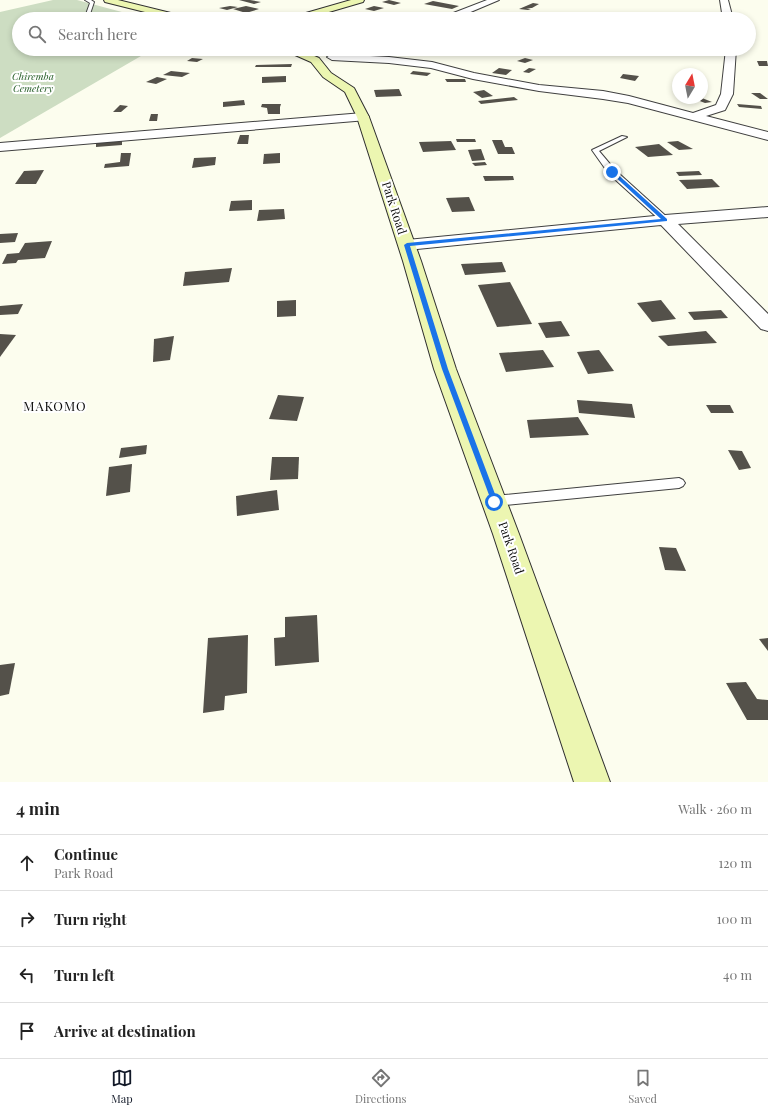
<!DOCTYPE html>
<html lang="en">
<head>
<meta charset="utf-8">
<style>
	:root { --surface:#fff; --page:#f6f6f6; --text:#222; --muted:#767676; --line:#e0e0e0; --accent:#111827 }
	body { margin:0; font-family:"Playfair Display",serif; background:var(--page); color:var(--text) }
	.compass { position:absolute; left:672px; top:68px; width:36px; height:36px; border-radius:50%; background:var(--surface); box-shadow:0 2px 6px #0003; rotate:10deg }
	.stop { position:absolute; width:12px; height:12px; margin:-9px; border:3px solid #1a73e8; border-radius:50%; background:#fff }
	.stop.end { background:#1a73e8; border-color:#fff; box-shadow:0 1px 4px #0008 }
	.list { margin:0; padding:0; list-style:none }
	h2 { display:flex; justify-content:space-between; align-items:center; height:52px; margin:0; padding:0 16px; font-size:17px }
	h2 small { font-size:13px; font-weight:400; color:var(--muted) }
	.list li { display:grid; grid-template-columns:26px 1fr auto; gap:12px; align-items:center; box-sizing:border-box; height:56px; padding:0 16px; border-top:1px solid var(--line) }
	.list b { display:block; font-size:15px; white-space:nowrap }
	.list p { margin:0; font-size:13px; white-space:nowrap; color:var(--muted) }
	.list em { font-size:13px; font-style:normal; color:var(--muted) }
	.icon { flex:none; width:22px; height:22px; fill:none; stroke:currentColor; stroke-width:2; stroke-linecap:round; stroke-linejoin:round }
	.map { position:relative; flex:none; width:768px; height:782px; overflow:hidden }
	.search { position:absolute; background:var(--surface); box-shadow:0 2px 6px #0003; left:12px; right:12px; top:12px; height:44px; display:flex; align-items:center; gap:10px; box-sizing:border-box; padding:0 14px; border-radius:22px; color:var(--muted); font-size:15px }
	.sheet { height:276px; background:var(--surface) }
	nav { display:flex; justify-content:space-around; align-items:center; box-sizing:border-box; height:56px; border-top:1px solid var(--line); background:var(--surface); font-size:11px; color:var(--muted) }
	nav a { display:grid; justify-items:center; gap:2px }
	nav .on { color:var(--accent) }
	.map>svg:first-child { display:block }
	.cemetery { fill:#cdddc2 }
	.building { fill:#54514a }
	.lines { fill:none; stroke-linecap:round; stroke-linejoin:round }
	.lane-casing { stroke:#404040; stroke-width:2 }
	.street-casing { stroke:#404040; stroke-width:2 }
	.secondary-casing { stroke:#2f2f2f; stroke-width:2 }
	.lane { fill:#fff; fill-rule:evenodd }
	.street { fill:#fff; fill-rule:evenodd }
	.secondary { fill:#ecf6b1; fill-rule:evenodd }
	.route { fill:#1a73e8 }
	.labels { text-anchor:middle; stroke-width:4; stroke-linejoin:round; paint-order:stroke }
	.far-park-label { font-size:10px; font-style:italic; fill:#255d27; stroke:#fff }
	.street-label { font-size:12px; fill:#0d0d0d; stroke:#fff }
	.neighbourhood-label { font-size:13px; letter-spacing:1px; fill:#0d0d0d; stroke:#fff }
</style>
</head>
<body>
<div class="map">
<svg width="768" height="782" viewBox="0 0 768 782">
	<rect width="100%" height="100%" fill="#fcfdee"/>
	<!-- cemetery -->
	<path class="cemetery" d="M53 0H77L148 19H19V49H153L0 138V12Z"/>
	<!-- building -->
	<g class="building">
		<path d="M239 0H250L261 2 254 4Z"/>
		<path d="M389 0 401 3 394 5 382 2Z"/>
		<path d="M433 1 459 6 452 9 424 4Z"/>
		<path d="M533 3 539 4 532 8H526L531 9 528 10 519 9Z"/>
		<path d="M230 6 238 7 227 10 219 8Z"/>
		<path d="M246 6 259 9 246 13 233 9Z"/>
		<path d="M374 6 384 8 374 11 365 9Z"/>
		<path d="M405 49H419L421 50 409 55 397 52Z"/>
		<path d="M192 58 203 59 197 62 187 61Z"/>
		<path d="M525 58 533 60 525 63 517 61Z"/>
		<path d="M757 61H767L768 66H759Z"/>
		<path d="M292 64 291 67H255L256 65Z"/>
		<path d="M499 68 512 70 506 75 492 73Z"/>
		<path d="M529 68 536 69 529 73 523 72Z"/>
		<path d="M171 71 190 73 182 77 163 75Z"/>
		<path d="M413 71 431 73 427 76 410 74Z"/>
		<path d="M623 74 639 76 635 81 620 78Z"/>
		<path d="M286 76V82L262 83V77Z"/>
		<path d="M157 77 167 79 156 84 146 82Z"/>
		<path d="M445 79H465L466 82H447Z"/>
		<path d="M399 89 402 96 376 97 374 90Z"/>
		<path d="M484 90 493 96 482 98 473 92Z"/>
		<path d="M751 93H760L768 99H760Z"/>
		<path d="M514 97 518 100 481 104 478 101Z"/>
		<path d="M692 98H702L712 102 705 103Z"/>
		<path d="M244 100 245 105 223 107V102Z"/>
		<path d="M262 104H281L280 107V114H268L267 108 261 107Z"/>
		<path d="M737 104 761 106 762 109 739 107Z"/>
		<path d="M120 105 128 106 121 112H113Z"/>
		<path d="M151 114H158L157 121H149Z"/>
		<path d="M240 135H249L248 144H237Z"/>
		<path d="M456 139H475L476 142H457Z"/>
		<path d="M492 140H502L505 147H512L515 154H498Z"/>
		<path d="M122 141V145L96 147V143Z"/>
		<path d="M451 141 456 150 423 152 419 142Z"/>
		<path d="M678 141 693 149 679 150 667 142Z"/>
		<path d="M659 144 673 155 648 157 635 147Z"/>
		<path d="M481 149 485 160 472 161 468 150Z"/>
		<path d="M121 153H131L129 166 104 168 105 164 120 162Z"/>
		<path d="M280 153V163L263 164 264 154Z"/>
		<path d="M216 157 215 165 192 168 194 158Z"/>
		<path d="M485 162 487 165 475 166 472 163Z"/>
		<path d="M44 170 36 184H15L24 171Z"/>
		<path d="M699 171 702 175 679 176 676 172Z"/>
		<path d="M483 176H513L514 180 485 181Z"/>
		<path d="M712 179 720 187 687 189 679 180Z"/>
		<path d="M469 197 475 211 452 212 446 198Z"/>
		<path d="M252 200V210L229 211 231 201Z"/>
		<path d="M284 209 285 219 257 221 259 210Z"/>
		<path d="M18 233 15 242 0 243V234Z"/>
		<path d="M52 241 45 258 18 260 16 263 2 264 7 254 19 253 25 243Z"/>
		<path d="M502 262 506 272 465 275 461 264Z"/>
		<path d="M232 268 229 282 183 286 185 272Z"/>
		<path d="M510 282 532 324 497 327 478 285Z"/>
		<path d="M296 300V316L277 317V301Z"/>
		<path d="M661 300 676 319 652 322 637 303Z"/>
		<path d="M23 304 18 314 0 315V306Z"/>
		<path d="M721 310 728 318 694 320 688 312Z"/>
		<path d="M561 321 570 336 546 338 538 323Z"/>
		<path d="M706 331 717 343 668 346 658 336Z"/>
		<path d="M0 334 16 335 0 357Z"/>
		<path d="M174 336 170 360 153 362 154 339Z"/>
		<path d="M543 350 554 367 506 372 499 353Z"/>
		<path d="M599 350 614 371 588 374 577 352Z"/>
		<path d="M278 395 304 397 297 421 269 419Z"/>
		<path d="M577 400 632 404 635 418 579 413Z"/>
		<path d="M706 405H730L734 413H711Z"/>
		<path d="M578 417 589 435 530 438 527 420Z"/>
		<path d="M147 445 146 454 119 458 121 448Z"/>
		<path d="M728 450 742 451 751 468 739 470Z"/>
		<path d="M272 457H299L298 479 270 480Z"/>
		<path d="M132 464 130 492 106 496 109 467Z"/>
		<path d="M277 490 279 510 237 516 236 496Z"/>
		<path d="M659 547 676 548 686 571 665 570Z"/>
		<path d="M317 615 319 662 275 666 274 638 285 637V617Z"/>
		<path d="M248 635 247 693 225 696 224 710 203 713 208 638Z"/>
		<path d="M768 638V651L759 639Z"/>
		<path d="M15 663 9 694 0 696V665Z"/>
		<path d="M746 682 757 699 768 700V720H747L726 683Z"/>
	</g>
	<g class="lines">
		<defs>
			<g id="lane">
				<path d="M85 0H91L94 2 89 17 87 18 85 17 90 3Z"/>
				<path d="M622 136 627 137 599 151 615 170 668 218V222H662L609 174 592 150Z"/>
				<path d="M679 478 683 480 685 483 683 486 679 488 494 506 489 504 488 501 489 498 494 496Z"/>
			</g>
			<g id="street">
				<path d="M487 0H499L454 19H441L443 17Z"/>
				<path d="M720 0H728L733 19H723Z"/>
				<path d="M726 49H736L733 94 725 110 706 116 768 132V140L628 103 603 99 539 91 473 79 431 68 389 63 332 60 327 57 332 54 389 57 432 62 474 73 539 85 603 91 629 96 693 113 716 105 721 94Z"/>
				<path d="M363 113 367 114 369 117 367 120 0 151V143Z"/>
				<path d="M768 207V217L678 224 768 314V331L761 329 661 225 407 250 401 249 399 245 401 241 407 240 665 215Z"/>
			</g>
			<g id="secondary">
				<path d="M104 0H118L187 17 189 19H173L105 2Z"/>
				<path d="M351 0H364L363 2 305 19H290L292 17Z"/>
				<path d="M285 49H298L319 58 331 73 354 88 369 117 421 261 456 369 519 534 610 782H574L493 534 434 369 403 261 357 117 345 92 323 77 311 62 286 51Z"/>
			</g>
		</defs>
		<!-- lane casing -->
		<use href="#lane" class="lane-casing"/>
		<!-- street casing -->
		<use href="#street" class="street-casing"/>
		<!-- secondary casing -->
		<use href="#secondary" class="secondary-casing"/>
		<!-- lane -->
		<use href="#lane" class="lane"/>
		<!-- street -->
		<use href="#street" class="street"/>
		<!-- secondary -->
		<use href="#secondary" class="secondary"/>
	</g>
	<!-- route -->
	<path class="route" d="M611 171H614L667 219V221L410 246 448 369 498 502 497 503H492L442 369 404 245 407 243 661 219 611 173Z"/>
	<g class="labels">
		<!-- far-park labels -->
		<g class="far-park-label">
			<text x="33" y="80">Chiremba<tspan x="33" dy="12">Cemetery</tspan></text>
		</g>
		<!-- street labels -->
		<g class="street-label">
			<text transform="translate(394 208) rotate(72)" y="4">Park Road</text>
			<text transform="translate(511 548) rotate(71)" y="4">Park Road</text>
		</g>
		<!-- neighbourhood labels -->
		<g class="neighbourhood-label">
			<text x="55" y="411">MAKOMO</text>
		</g>
	</g>
</svg>
<svg class="compass" viewBox="-18 -18 36 36"><path d="M0-13l5 13h-10z" fill="#e53935"/><path d="M0 13l5-13h-10z" fill="#767676"/></svg>
<div class="stop" style="left:494px;top:502px"></div>
<div class="stop end" style="left:612px;top:172px"></div>
<div class="search"><svg class="icon" aria-label="search" viewBox="0 0 24 24"><circle cx="10" cy="10" r="6"/><path d="M15 15l6 6"/></svg>Search here</div>
</div>
<section class="sheet">
<h2>4 min<small>Walk · 260 m</small></h2>
<ul class="list">
<li><svg class="icon" aria-label="ahead" viewBox="0 0 24 24"><path d="M12 20V5M6 11l6-6 6 6"/></svg><div><b>Continue</b><p>Park Road</p></div><em>120 m</em></li>
<li><svg class="icon" aria-label="right" viewBox="0 0 24 24"><path d="M7 20v-9h11M14 6l5 5-5 5"/></svg><div><b>Turn right</b></div><em>100 m</em></li>
<li><svg class="icon" aria-label="left" viewBox="0 0 24 24"><path d="M17 20v-9H6M10 6l-5 5 5 5"/></svg><div><b>Turn left</b></div><em>40 m</em></li>
<li><svg class="icon" aria-label="arrive" viewBox="0 0 24 24"><path d="M6 21V4h12l-3 4 3 4H6"/></svg><div><b>Arrive at destination</b></div></li>
</ul>
</section>
<nav>
<a class="on"><svg class="icon" aria-label="map" viewBox="0 0 24 24"><path d="M3 6l6-2 6 2 6-2v14l-6 2-6-2-6 2zM9 4v14M15 6v14"/></svg>Map</a>
<a><svg class="icon" aria-label="directions" viewBox="0 0 24 24"><path d="M12 3l9 9-9 9-9-9zM9 14v-3h6M13 9l2 2-2 2"/></svg>Directions</a>
<a><svg class="icon" aria-label="saved" viewBox="0 0 24 24"><path d="M7 4h10v16l-5-4-5 4z"/></svg>Saved</a>
</nav>
</body>
</html>
